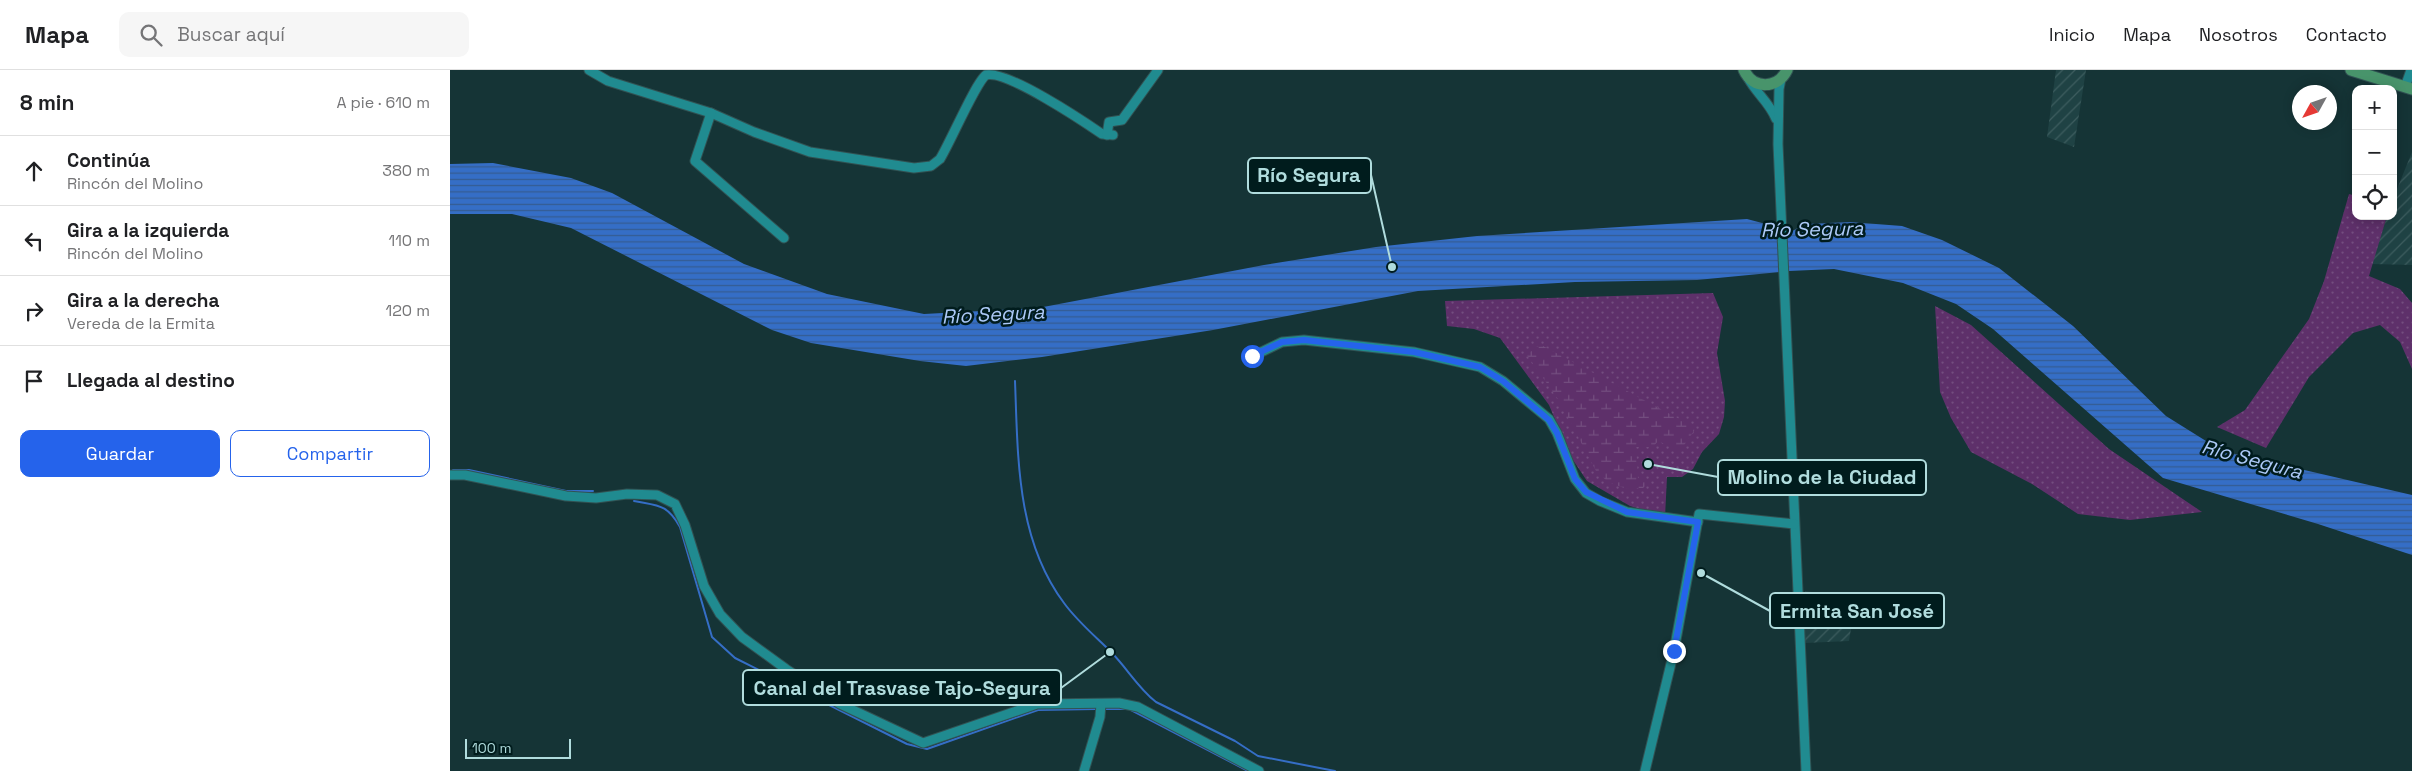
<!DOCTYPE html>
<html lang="es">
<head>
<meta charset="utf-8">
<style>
	:root { --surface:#fff; --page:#f6f6f6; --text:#202124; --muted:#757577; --line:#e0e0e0; --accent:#2563eb }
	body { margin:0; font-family:"Space Grotesk",sans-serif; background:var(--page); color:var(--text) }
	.controls { position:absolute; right:15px; top:15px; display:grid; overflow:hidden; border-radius:10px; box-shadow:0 2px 12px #0003 }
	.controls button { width:45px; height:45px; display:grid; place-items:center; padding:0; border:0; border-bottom:1px solid var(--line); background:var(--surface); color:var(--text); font:25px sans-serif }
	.compass { position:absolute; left:1842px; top:15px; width:45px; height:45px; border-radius:50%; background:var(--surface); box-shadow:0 2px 12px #0003; rotate:230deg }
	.scale { position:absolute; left:15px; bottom:12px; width:106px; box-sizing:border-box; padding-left:5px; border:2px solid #b0dcdd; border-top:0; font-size:14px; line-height:18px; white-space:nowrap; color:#b0dcdd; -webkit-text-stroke:4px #001c1d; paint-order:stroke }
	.stop { position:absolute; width:15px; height:15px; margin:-11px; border:4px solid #2563eb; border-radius:50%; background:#fff }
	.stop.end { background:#2563eb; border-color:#fff; box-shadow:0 1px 5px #0008 }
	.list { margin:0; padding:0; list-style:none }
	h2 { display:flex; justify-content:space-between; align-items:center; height:65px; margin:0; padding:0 20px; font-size:21px }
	h2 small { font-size:16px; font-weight:400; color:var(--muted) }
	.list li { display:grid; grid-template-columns:32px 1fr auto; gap:15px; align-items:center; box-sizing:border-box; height:70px; padding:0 20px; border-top:1px solid var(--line) }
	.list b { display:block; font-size:19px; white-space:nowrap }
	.list p { margin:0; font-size:16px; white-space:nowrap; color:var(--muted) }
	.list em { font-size:16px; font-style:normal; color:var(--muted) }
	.actions { display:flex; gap:10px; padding:15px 20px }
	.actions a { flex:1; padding:11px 0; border:1px solid var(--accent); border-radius:10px; text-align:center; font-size:18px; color:var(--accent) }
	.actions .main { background:var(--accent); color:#fff }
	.icon { flex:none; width:28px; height:28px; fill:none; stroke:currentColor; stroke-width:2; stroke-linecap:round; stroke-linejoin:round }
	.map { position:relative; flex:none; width:1962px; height:701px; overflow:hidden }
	header { display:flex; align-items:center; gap:30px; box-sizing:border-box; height:70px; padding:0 25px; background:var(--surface); border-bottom:1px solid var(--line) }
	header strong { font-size:24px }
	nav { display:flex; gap:28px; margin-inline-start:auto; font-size:18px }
	.search { width:350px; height:45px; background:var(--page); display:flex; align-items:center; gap:12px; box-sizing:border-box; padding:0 18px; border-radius:10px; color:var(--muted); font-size:19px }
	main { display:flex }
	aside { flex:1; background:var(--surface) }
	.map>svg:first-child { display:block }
	.industrial { fill:url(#industrial-furrows) }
	.grass { fill:url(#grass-dots) }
	.wetland { fill:url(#wetland-marsh) }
	.water { fill:url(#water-rules) }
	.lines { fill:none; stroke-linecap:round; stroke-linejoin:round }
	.stream { stroke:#356ec6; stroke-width:2 }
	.minor-casing { stroke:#315253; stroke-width:11 }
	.major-casing { stroke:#315253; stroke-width:13 }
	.minor { stroke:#208b90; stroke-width:9 }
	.major { stroke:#48946b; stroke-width:11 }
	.route { stroke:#2563eb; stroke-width:6 }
	.labels { text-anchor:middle; stroke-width:5; stroke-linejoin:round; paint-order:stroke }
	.water-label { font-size:20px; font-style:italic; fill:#adcaf8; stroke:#001c1d }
	.leader { fill:none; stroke:#b0dcdd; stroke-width:2 }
	.callout-dot { fill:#b0dcdd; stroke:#001c1d; stroke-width:2 }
	.callout { fill:#001c1d; stroke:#b0dcdd; stroke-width:2 }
	.callout-label { font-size:20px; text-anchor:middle; font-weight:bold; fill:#b0dcdd }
</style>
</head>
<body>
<header>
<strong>Mapa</strong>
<div class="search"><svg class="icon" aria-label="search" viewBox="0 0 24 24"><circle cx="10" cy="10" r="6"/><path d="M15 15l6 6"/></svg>Buscar aquí</div>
<nav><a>Inicio</a><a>Mapa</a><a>Nosotros</a><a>Contacto</a></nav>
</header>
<main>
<aside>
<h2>8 min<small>A pie · 610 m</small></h2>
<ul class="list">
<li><svg class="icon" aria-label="ahead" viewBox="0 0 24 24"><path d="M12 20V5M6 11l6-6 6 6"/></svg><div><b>Continúa</b><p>Rincón del Molino</p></div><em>380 m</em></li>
<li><svg class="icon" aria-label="left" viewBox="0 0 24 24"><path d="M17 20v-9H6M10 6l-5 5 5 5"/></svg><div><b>Gira a la izquierda</b><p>Rincón del Molino</p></div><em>110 m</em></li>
<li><svg class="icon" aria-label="right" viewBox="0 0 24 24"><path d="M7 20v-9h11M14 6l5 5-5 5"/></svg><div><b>Gira a la derecha</b><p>Vereda de la Ermita</p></div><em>120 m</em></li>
<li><svg class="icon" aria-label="arrive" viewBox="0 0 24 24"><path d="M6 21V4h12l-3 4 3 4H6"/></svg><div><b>Llegada al destino</b></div></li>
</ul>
<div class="actions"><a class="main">Guardar</a><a>Compartir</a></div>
</aside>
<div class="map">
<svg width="1962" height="701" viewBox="0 0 1962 701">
	<defs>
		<pattern id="industrial-furrows" width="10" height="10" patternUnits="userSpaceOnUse" patternTransform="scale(1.25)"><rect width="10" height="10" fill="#1f4244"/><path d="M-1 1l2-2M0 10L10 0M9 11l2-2" fill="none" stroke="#3d5d5f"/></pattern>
		<pattern id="grass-dots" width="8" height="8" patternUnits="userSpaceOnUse" patternTransform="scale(1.25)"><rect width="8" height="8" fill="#5e306a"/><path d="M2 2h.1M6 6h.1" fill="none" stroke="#734d7f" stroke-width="1.8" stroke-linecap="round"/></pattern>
		<pattern id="wetland-marsh" width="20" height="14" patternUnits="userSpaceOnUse" patternTransform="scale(1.25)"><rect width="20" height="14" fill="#5e306a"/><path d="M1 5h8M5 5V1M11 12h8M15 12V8" fill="none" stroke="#734d7f"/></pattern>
		<pattern id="water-rules" width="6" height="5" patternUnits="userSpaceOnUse" patternTransform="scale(1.25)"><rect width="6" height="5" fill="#356ec6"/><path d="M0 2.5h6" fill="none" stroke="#355c91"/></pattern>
	</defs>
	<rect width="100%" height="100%" fill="#153436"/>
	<!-- industrial -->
	<g class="industrial">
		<path d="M1606 0H1636L1624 77 1597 67Z"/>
		<path d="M1962 82V195L1922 194 1937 146H1943V129Z"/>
		<path d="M1355 521 1406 528 1399 571 1355 573Z"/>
	</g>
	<!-- grass -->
	<g class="grass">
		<path d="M1899 124 1906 126V146H1937L1919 206 1950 219 1962 233V299L1950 272 1930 255 1903 263 1859 307 1816 378 1767 357 1795 340 1859 249 1874 211Z"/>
		<path d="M1263 223 1273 247 1267 283 1275 331 1274 347 1269 364 1252 382 1243 399 1232 407H1217L1215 447 1180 436 1137 411 1121 387 1099 335 1050 268 1024 259 997 256 995 231Z"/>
		<path d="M1485 236 1521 255 1659 379 1752 442 1680 450 1628 444 1582 414 1521 382 1501 348 1490 322Z"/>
	</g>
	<!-- wetland -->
	<path class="wetland" d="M1093 276 1246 358 1230 381 1208 371 1203 377H1186L1188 408 1200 411 1193 418 1177 419 1158 412 1146 401 1110 332 1077 285 1085 277Z"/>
	<!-- water -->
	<path class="water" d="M43 93 121 108 162 123 294 194 377 224 474 244 588 238 814 195 926 177 1027 166 1297 149 1342 161 1356 154 1400 152 1452 156 1492 170 1549 198 1623 256 1716 346 1772 381 1962 425V485L1868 454 1713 408 1543 259 1506 234 1453 213 1384 199 1339 201 1247 210 1125 212 968 221 763 260 592 287 516 296 470 291 361 273 322 260 121 158 62 144H0V94Z"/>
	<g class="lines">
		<!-- stream -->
		<g class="stream">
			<path d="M565 311C568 386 566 469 614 533 627 551 645 566 661 582 677 598 688 618 706 632L785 671 808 686 885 701"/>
			<path d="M3 400H19L116 421H143"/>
			<path d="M184 431C209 436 217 434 230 457L262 567 285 588 457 674 477 679 588 640 646 639"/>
			<path d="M654 639H676"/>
			<path d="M681 640 798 701"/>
		</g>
		<defs>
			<g id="minor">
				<path d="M139 0 158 11 261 43 304 62 360 82 464 98 481 96 490 89C500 73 526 12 536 5 557 0 633 51 652 64L663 65"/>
				<path d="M1298 8C1306 23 1320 33 1326 49"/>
				<path d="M1331 9 1329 19 1328 74 1356 701"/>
				<path d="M1955 17 1961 0"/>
				<path d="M261 43 245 91 334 168"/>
				<path d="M657 65 659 52 672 50 708 0"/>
				<path d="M803 286 832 272 854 270 964 282 1030 297 1053 311 1099 349 1107 363 1125 409 1136 423 1150 431 1177 442 1248 452"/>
				<path d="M0 405H15L116 426 146 428 177 424 207 425 225 434 235 455 254 516 270 544 292 567 336 599 390 634 473 673 587 634 669 633 688 637 809 701"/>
				<path d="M634 701 650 647 651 634"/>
				<path d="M1195 701 1224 581 1249 444 1344 454"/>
			</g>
			<g id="major">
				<path d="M1294 0C1303 20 1328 19 1337 0"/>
				<path d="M1901 0 1962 19"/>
			</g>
		</defs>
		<!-- minor casing -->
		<use href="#minor" class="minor-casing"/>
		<!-- major casing -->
		<use href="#major" class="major-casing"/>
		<!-- minor -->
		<use href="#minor" class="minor"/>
		<!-- major -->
		<use href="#major" class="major"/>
	</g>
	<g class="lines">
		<!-- route -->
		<path class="route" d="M802 286 832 272 854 270 964 282 1030 297 1053 311 1099 350 1107 363 1125 409 1136 422 1177 442 1248 452 1224 581"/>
	</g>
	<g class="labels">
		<!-- water labels -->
		<g class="water-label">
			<text transform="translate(1362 159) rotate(-1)" y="7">Río Segura</text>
			<text transform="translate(543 244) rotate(-3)" y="7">Río Segura</text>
			<text transform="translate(1802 389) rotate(15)" y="7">Río Segura</text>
		</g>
	</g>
	<!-- callouts -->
	<path class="leader" d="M942 197L921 105M1198 394L1268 407M1251 503L1320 541M660 582L611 618"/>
	<g class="callout-dot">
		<circle cx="942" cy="197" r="5"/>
		<circle cx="1198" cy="394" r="5"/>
		<circle cx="1251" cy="503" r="5"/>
		<circle cx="660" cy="582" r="5"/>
	</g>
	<g class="callout">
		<rect x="798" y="88" width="123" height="35" rx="5"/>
		<rect x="1268" y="390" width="208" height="35" rx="5"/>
		<rect x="1320" y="523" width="174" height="35" rx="5"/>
		<rect x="293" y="600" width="318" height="35" rx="5"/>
	</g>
	<g class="callout-label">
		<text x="859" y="112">Río Segura</text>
		<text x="1372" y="414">Molino de la Ciudad</text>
		<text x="1407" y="548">Ermita San José</text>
		<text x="452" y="625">Canal del Trasvase Tajo-Segura</text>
	</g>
</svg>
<div class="controls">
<button>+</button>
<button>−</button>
<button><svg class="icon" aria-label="locate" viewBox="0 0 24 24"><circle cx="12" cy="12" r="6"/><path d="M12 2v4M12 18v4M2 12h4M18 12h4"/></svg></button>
</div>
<svg class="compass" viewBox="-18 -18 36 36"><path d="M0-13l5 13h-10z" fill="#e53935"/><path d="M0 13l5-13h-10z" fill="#757577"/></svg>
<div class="scale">100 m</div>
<div class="stop" style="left:802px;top:286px"></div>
<div class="stop end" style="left:1224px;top:581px"></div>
</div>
</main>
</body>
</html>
